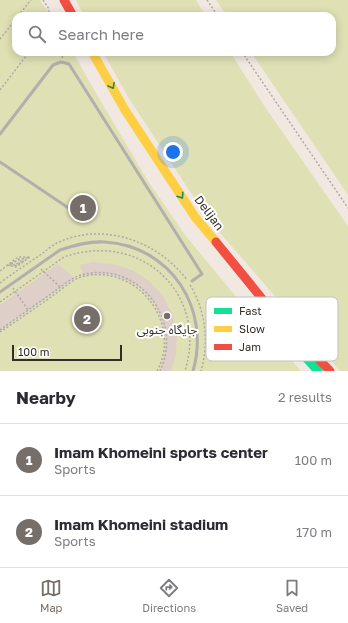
<!DOCTYPE html>
<html lang="en">
<head>
<meta charset="utf-8">
<style>
	:root { --surface:#fff; --page:#f7f7f7; --text:#2b2b33; --muted:#7c7c81; --line:#e1e1e2; --accent:#766e69 }
	body { margin:0; font-family:"Golos Text","Noto Sans Arabic",sans-serif; background:var(--page); color:var(--text) }
	.scale { position:absolute; left:12px; bottom:10px; width:110px; box-sizing:border-box; padding-left:4px; border:2px solid #332c28; border-top:0; font-size:11px; line-height:14px; white-space:nowrap; color:#332c28; -webkit-text-stroke:3px #fff; paint-order:stroke }
	.you { position:absolute; left:173px; top:152px; width:14px; height:14px; margin:-10px; border:3px solid #fff; border-radius:50%; background:#1a73e8; box-shadow:0 0 0 6px #1a73e833 }
	.badge { display:grid; place-items:center; width:26px; height:26px; border-radius:50%; background:var(--accent); color:#fff; font-size:13px; font-weight:700 }
	.pin { position:absolute; translate:-50% -50%; border:2px solid #fff; box-shadow:0 1px 4px #0006 }
	.list { margin:0; padding:0; list-style:none }
	h2 { display:flex; justify-content:space-between; align-items:center; height:52px; margin:0; padding:0 16px; font-size:17px }
	h2 small { font-size:13px; font-weight:400; color:var(--muted) }
	.list li { display:grid; grid-template-columns:26px 1fr auto; gap:12px; align-items:center; box-sizing:border-box; height:72px; padding:0 16px; border-top:1px solid var(--line) }
	.list b { display:block; font-size:15px; white-space:nowrap }
	.list p { margin:0; font-size:13px; white-space:nowrap; color:var(--muted) }
	.list em { font-size:13px; font-style:normal; color:var(--muted) }
	.icon { flex:none; width:22px; height:22px; fill:none; stroke:currentColor; stroke-width:2; stroke-linecap:round; stroke-linejoin:round }
	.map { position:relative; flex:none; width:348px; height:371px; overflow:hidden }
	.search { position:absolute; background:var(--surface); box-shadow:0 2px 10px #0003; left:12px; right:12px; top:12px; height:44px; display:flex; align-items:center; gap:10px; box-sizing:border-box; padding:0 14px; border-radius:12px; color:var(--muted); font-size:15px }
	.sheet { height:196px; background:var(--surface) }
	nav { display:flex; justify-content:space-around; align-items:center; box-sizing:border-box; height:56px; border-top:1px solid var(--line); background:var(--surface); font-size:11px; color:var(--muted) }
	nav a { display:grid; justify-items:center; gap:2px }
	nav .on { color:var(--accent) }
	.map>svg:first-child { display:block }
	.green { fill:#e0e0b5 }
	.building { fill:#dfcfc9 }
	.lines { fill:none; stroke-linecap:round; stroke-linejoin:round }
	.path { stroke:#aeaaa7; stroke-width:1.5; stroke-dasharray:2 2; stroke-linecap:butt }
	.lane { stroke:#b2afac; stroke-width:3 }
	.fast { stroke:#16e098; stroke-width:9 }
	.slow { stroke:#ffcf43; stroke-width:9 }
	.jam { stroke:#f24e42; stroke-width:9 }
	.oneway { stroke:#248660 }
	.poi-dot { fill:#766e69; stroke:#fff; stroke-width:1.5 }
	.labels { text-anchor:middle; stroke-width:4; stroke-linejoin:round; paint-order:stroke }
	.street-label { font-size:12px; fill:#332c28; stroke:#fff }
	.poi-label { font-size:12px; fill:#332c28; stroke:#fff }
	.key { fill:#fff; stroke:#c2c0be; stroke-width:1 }
	.key-label { font-size:11px; fill:#332c28 }
</style>
</head>
<body>
<div class="map">
<svg width="348" height="371" viewBox="0 0 348 371">
	<rect width="100%" height="100%" fill="#f2e8e2"/>
	<!-- green -->
	<g class="green">
		<path d="M0 0H40L51 16H16V52H73L93 88 148 181 185 235 252 316 301 371H0Z"/>
		<path d="M76 0H196L206 16H84Z"/>
		<path d="M216 0H348V195L251 52H332V16H227Z"/>
		<path d="M103 52H230L265 107 348 226V371H340L208 219 128 97Z"/>
	</g>
	<!-- building -->
	<g class="building">
		<path d="M93 262 113 264 132 270 149 281 163 296 172 314 177 334 176 354 171 371H159L165 352V335L161 318 154 303 142 290 135 285 119 277 102 274 83 276 80 265Z"/>
		<path d="M58 264 75 278 0 331V305Z"/>
	</g>
	<g class="lines">
		<!-- path -->
		<g class="path">
			<path d="M43 0 49 9V16"/>
			<path d="M207 0 218 16"/>
			<path d="M18 16 31 0"/>
			<path d="M0 39 16 19"/>
			<path d="M242 52 348 208"/>
			<path d="M62 58 64 52"/>
			<path d="M0 90 29 52"/>
			<path d="M11 264 21 258"/>
			<path d="M11 264 20 259 28 258"/>
			<path d="M7 265 16 267 30 257"/>
			<path d="M9 265H15L24 259"/>
			<path d="M15 266 25 260"/>
			<path d="M41 269 60 287"/>
			<path d="M0 271 18 257H30"/>
			<path d="M0 283C13 273 27 264 40 255 46 251 51 246 57 243 103 221 158 241 187 280"/>
			<path d="M190 285C206 311 209 343 201 371"/>
			<path d="M13 288 28 310"/>
			<path d="M0 302 64 257C140 230 209 293 185 371"/>
			<path d="M0 330C18 317 37 304 55 291 62 286 70 279 78 276 135 257 185 318 160 371"/>
			<path d="M0 332C18 320 37 307 55 294 62 289 70 282 78 278 86 275 96 274 105 275 149 280 179 330 157 371"/>
		</g>
		<!-- lane -->
		<g class="lane">
			<path d="M0 134 53 65 61 62 69 64 202 274 192 281"/>
			<path d="M0 162 76 213"/>
			<path d="M0 292 60 250C75 245 89 241 105 242 171 246 211 309 193 371"/>
		</g>
		<!-- fast -->
		<path class="fast" d="M285 330 292 342 318 371"/>
		<!-- slow -->
		<path class="slow" d="M92 52 125 110 195 217 216 242"/>
		<!-- jam -->
		<g class="jam">
			<path d="M64 0 73 16"/>
			<path d="M216 242 268 306 330 371"/>
		</g>
	</g>
	<!-- one-way arrows -->
	<defs><path id="oneway-chevron" d="M-2-3.5L2.5 0L-2 3.5" fill="none" stroke-width="1.6" stroke-linecap="round" stroke-linejoin="round"/></defs>
	<g class="oneway">
		<use href="#oneway-chevron" transform="translate(112 86) rotate(61)"/>
		<use href="#oneway-chevron" transform="translate(181 196) rotate(57)"/>
	</g>
	<!-- markers -->
	<circle class="poi-dot" cx="167" cy="316" r="4"/>
	<g class="labels">
		<!-- street labels -->
		<g class="street-label">
			<text transform="translate(209 213) rotate(53)" y="4">Delijan</text>
		</g>
		<!-- poi labels -->
		<g class="poi-label">
			<text x="167" y="334">جایگاه جنوبی</text>
		</g>
	</g>
	<!-- legend -->
	<rect x="206" y="297" width="132" height="64" rx="6" class="key"/>
	<rect x="214" y="308" width="18" height="6" fill="#16e098"/>
	<rect x="214" y="326" width="18" height="6" fill="#ffcf43"/>
	<rect x="214" y="344" width="18" height="6" fill="#f24e42"/>
	<g class="key-label">
		<text x="239" y="315">Fast</text>
		<text x="239" y="333">Slow</text>
		<text x="239" y="351">Jam</text>
	</g>
</svg>
<div class="scale">100 m</div>
<div class="you"></div>
<div class="pin badge" style="left:83px;top:208px">1</div>
<div class="pin badge" style="left:87px;top:319px">2</div>
<div class="search"><svg class="icon" aria-label="search" viewBox="0 0 24 24"><circle cx="10" cy="10" r="6"/><path d="M15 15l6 6"/></svg>Search here</div>
</div>
<section class="sheet">
<h2>Nearby<small>2 results</small></h2>
<ul class="list">
<li><span class="badge">1</span><div><b>Imam Khomeini sports center</b><p>Sports</p></div><em>100 m</em></li>
<li><span class="badge">2</span><div><b>Imam Khomeini stadium</b><p>Sports</p></div><em>170 m</em></li>
</ul>
</section>
<nav>
<a class="on"><svg class="icon" aria-label="map" viewBox="0 0 24 24"><path d="M3 6l6-2 6 2 6-2v14l-6 2-6-2-6 2zM9 4v14M15 6v14"/></svg>Map</a>
<a><svg class="icon" aria-label="directions" viewBox="0 0 24 24"><path d="M12 3l9 9-9 9-9-9zM9 14v-3h6M13 9l2 2-2 2"/></svg>Directions</a>
<a><svg class="icon" aria-label="saved" viewBox="0 0 24 24"><path d="M7 4h10v16l-5-4-5 4z"/></svg>Saved</a>
</nav>
</body>
</html>
